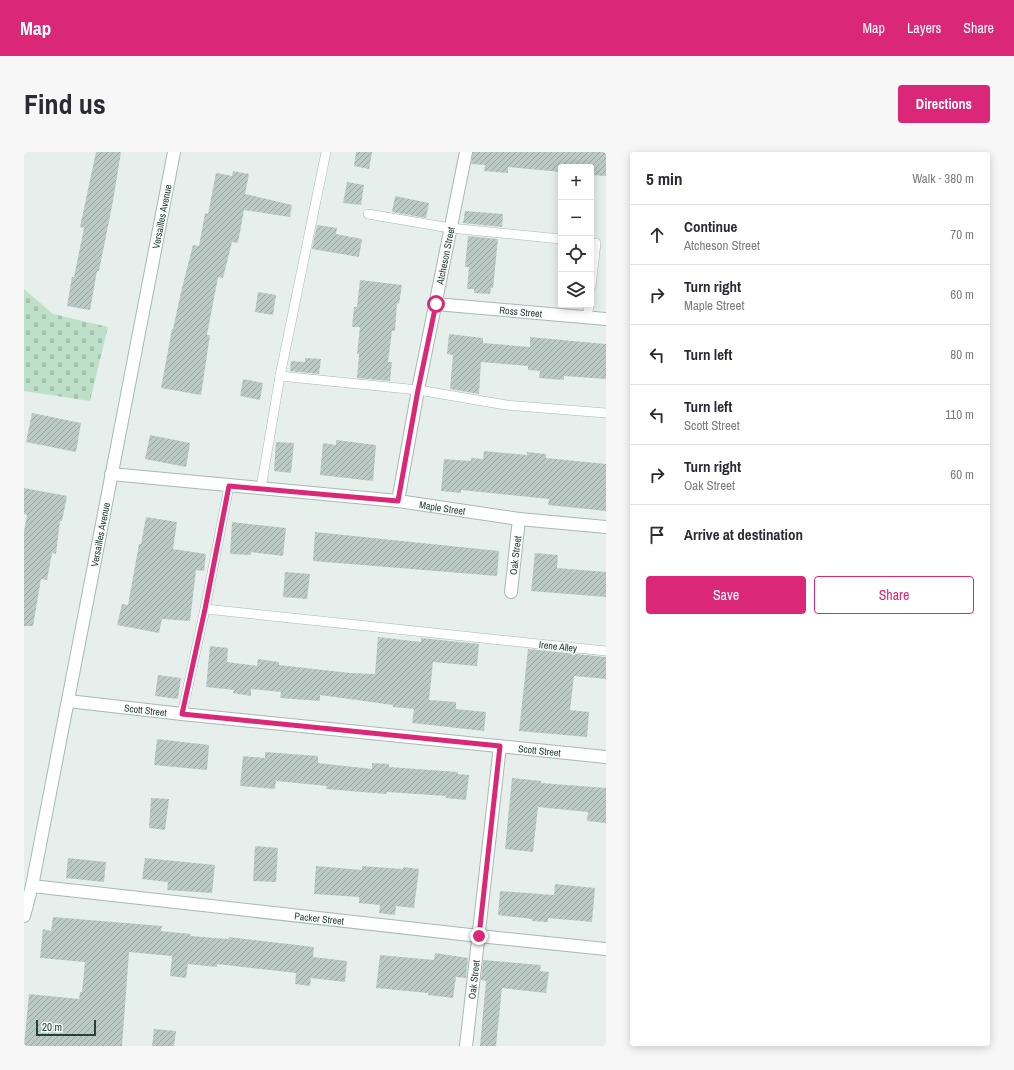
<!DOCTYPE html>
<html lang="en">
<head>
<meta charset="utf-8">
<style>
	:root { --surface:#fff; --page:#f7f7f7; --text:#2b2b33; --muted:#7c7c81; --line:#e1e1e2; --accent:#db2777 }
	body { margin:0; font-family:"Archivo Narrow",sans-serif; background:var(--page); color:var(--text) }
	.controls { position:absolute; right:12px; top:12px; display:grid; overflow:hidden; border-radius:4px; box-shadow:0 2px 10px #0003 }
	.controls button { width:36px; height:36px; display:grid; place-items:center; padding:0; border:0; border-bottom:1px solid var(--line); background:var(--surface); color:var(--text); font:20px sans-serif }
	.scale { position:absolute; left:12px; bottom:10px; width:60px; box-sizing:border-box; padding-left:4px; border:2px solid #24423a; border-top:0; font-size:11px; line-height:14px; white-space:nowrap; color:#24423a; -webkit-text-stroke:3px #f7fbf9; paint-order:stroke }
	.stop { position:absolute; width:12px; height:12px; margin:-9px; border:3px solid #db2777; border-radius:50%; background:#fff }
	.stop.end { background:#db2777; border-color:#fff; box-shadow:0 1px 4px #0008 }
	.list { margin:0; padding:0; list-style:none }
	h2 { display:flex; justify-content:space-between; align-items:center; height:52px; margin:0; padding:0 16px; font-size:17px }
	h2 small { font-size:13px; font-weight:400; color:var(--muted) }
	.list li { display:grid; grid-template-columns:26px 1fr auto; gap:12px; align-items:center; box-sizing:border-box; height:60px; padding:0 16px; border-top:1px solid var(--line) }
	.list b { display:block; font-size:15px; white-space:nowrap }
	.list p { margin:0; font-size:13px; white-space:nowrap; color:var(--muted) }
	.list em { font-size:13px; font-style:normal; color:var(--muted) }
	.actions { display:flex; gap:8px; padding:12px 16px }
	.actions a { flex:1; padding:9px 0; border:1px solid var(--accent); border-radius:4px; text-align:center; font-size:14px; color:var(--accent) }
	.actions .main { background:var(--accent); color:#fff }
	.icon { flex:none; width:22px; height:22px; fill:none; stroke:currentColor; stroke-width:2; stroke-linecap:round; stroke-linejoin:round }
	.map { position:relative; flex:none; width:582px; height:894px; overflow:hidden; border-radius:4px }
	header { display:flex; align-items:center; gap:24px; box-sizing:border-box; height:56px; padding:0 20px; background:var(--accent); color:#fff }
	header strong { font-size:19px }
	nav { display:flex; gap:22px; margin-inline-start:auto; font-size:14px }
	.intro { display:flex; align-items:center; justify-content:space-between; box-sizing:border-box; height:96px; padding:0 24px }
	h1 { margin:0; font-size:28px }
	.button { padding:10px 18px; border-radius:4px; background:var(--accent); color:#fff; font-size:14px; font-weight:700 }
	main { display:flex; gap:24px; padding:0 24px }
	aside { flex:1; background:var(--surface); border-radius:4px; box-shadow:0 2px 10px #0003 }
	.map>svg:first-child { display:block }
	.cemetery { fill:url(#cemetery-stones) }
	.building { fill:url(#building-hatch) }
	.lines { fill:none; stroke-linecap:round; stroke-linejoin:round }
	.lane-casing { stroke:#a8b8b2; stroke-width:10 }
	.street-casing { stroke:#a8b8b2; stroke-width:14 }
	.secondary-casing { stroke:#a4bbb3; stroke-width:14 }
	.lane { stroke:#fff; stroke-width:9 }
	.street { stroke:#fff; stroke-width:12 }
	.secondary { stroke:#fff; stroke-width:12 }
	.route { stroke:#db2777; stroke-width:5 }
	.labels { text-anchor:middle; stroke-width:3; stroke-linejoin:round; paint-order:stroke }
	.street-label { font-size:10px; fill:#24423a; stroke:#f7fbf9 }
</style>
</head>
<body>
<header>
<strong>Map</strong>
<nav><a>Map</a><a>Layers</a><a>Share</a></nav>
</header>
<div class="intro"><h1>Find us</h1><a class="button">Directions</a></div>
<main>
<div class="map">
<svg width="582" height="894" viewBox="0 0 582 894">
	<defs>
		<pattern id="cemetery-stones" width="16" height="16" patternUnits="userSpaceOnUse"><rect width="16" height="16" fill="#bfe0c8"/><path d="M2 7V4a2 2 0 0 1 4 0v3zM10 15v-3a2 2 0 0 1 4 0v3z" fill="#a4c1ad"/></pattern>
		<pattern id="building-hatch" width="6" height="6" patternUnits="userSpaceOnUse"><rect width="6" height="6" fill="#bbcac4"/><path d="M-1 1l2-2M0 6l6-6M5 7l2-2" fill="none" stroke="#98a6a0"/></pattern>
	</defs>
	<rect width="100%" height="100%" fill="#e6efeb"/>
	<!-- cemetery -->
	<path class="cemetery" d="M0 137 29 162 84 175 66 249 0 239Z"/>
	<!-- building -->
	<g class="building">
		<path d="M72 0H97L89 49 75 119H73L66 158 43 154 48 125H50L60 76 56 75Z"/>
		<path d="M332 0H348L345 17 330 14Z"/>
		<path d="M449 0H582V24L567 23V15H537V20L484 15V21L460 19 461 13 447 12Z"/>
		<path d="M209 19 225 22 221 42 268 53 266 65 220 58 214 91 208 90 199 126 194 125 183 183H186L177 243 137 236 148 177H149L157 140 169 93 175 94 181 61 184 62 192 21 208 24Z"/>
		<path d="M323 30 340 33 337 53 319 51Z"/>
		<path d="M371 44 405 51 402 66 368 60Z"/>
		<path d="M441 59 479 62 478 75 439 71Z"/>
		<path d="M293 73 313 76 312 82 338 87 335 105 288 97Z"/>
		<path d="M444 84 474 87 469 136H467L466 142 450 141V137H443L445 115H441Z"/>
		<path d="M336 128 378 133 375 152 373 151 371 179H368L364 210H368L366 229 333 226 335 202H333L336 175H328L330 155H333Z"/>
		<path d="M234 140 252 143 249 163 231 160Z"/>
		<path d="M425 182 459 186V191L506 195V185L582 192V227L540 224V228L515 226 516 219 504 218V214L457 210 455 242 426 237 429 203 423 202Z"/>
		<path d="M281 206 297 207 295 222 266 219 267 209 281 210Z"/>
		<path d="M219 227 239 231 236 248 216 244Z"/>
		<path d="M8 261 57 271 52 300 2 290Z"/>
		<path d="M126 283 166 291 162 315 121 307Z"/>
		<path d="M312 288 352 293 349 329 296 323 299 291 312 293Z"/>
		<path d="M252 290 270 291 267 321 250 319Z"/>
		<path d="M460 299 503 303V300L522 302V306L582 312V359L524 353 525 347 437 338V341L417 339 420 307 447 309V306L459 307Z"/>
		<path d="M0 336 43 344 38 369H36L32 402 28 401 23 428 17 427 9 474H0V380L3 363 0 362Z"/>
		<path d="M122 365 153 370 149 397 182 402 180 419 172 418 166 469 138 467 135 481 93 473 98 452 104 453 115 392H117Z"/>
		<path d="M208 370 262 376 259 404 227 400V403L206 402Z"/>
		<path d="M291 380 475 399 473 424 289 409Z"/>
		<path d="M511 401 534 403 533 416 582 420V445L507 439Z"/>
		<path d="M261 420 286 422 283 447 259 445Z"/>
		<path d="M354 485 397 490V486L455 492 453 514 409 510 405 548 432 550V557L462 560 460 579 388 571 390 557 369 555V553L296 543V549L256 546 257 540 227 537V544L209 541 210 538 182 535 186 494 204 496 203 510 233 514 234 507 255 510V513L326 521 351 522Z"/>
		<path d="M504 497 582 505V527L550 524 546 558 565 560 563 585 495 579Z"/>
		<path d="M134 523 157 526 154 547 131 544Z"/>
		<path d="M133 587 185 593 183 618 130 613Z"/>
		<path d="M241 600 294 604V611L348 617V611L365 612V615L434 620V622L445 623 442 648 422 646V644L363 640 362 642 302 637 303 634 252 629 251 637 216 634 219 604 241 606Z"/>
		<path d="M488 626 517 629V631L582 636V671L563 669 564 660 514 655 509 700 481 697Z"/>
		<path d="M127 646 145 647 141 678 125 676Z"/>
		<path d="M231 694 254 696 252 730 229 729Z"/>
		<path d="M44 706 82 710 80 730 42 726Z"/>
		<path d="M121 706 191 713 188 741 143 738 144 730 118 727Z"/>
		<path d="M292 714 338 718V714L379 717V715L395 717 390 756 372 754 371 763 355 761 356 753 335 751V745L290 742Z"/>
		<path d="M531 732 571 736 568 770 524 766V770L508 769V767L474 763 476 739 530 743Z"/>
		<path d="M29 765 138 774 137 779 167 782 166 784 204 787 205 785 290 795 289 805 323 809 321 830 287 826 286 834 271 832 272 821 193 812V815L164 812 162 826 146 824 148 804 105 800 98 894H0L5 842 55 847 56 840H58L61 810 16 806 19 777 27 779Z"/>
		<path d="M411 801 444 806 442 826 432 825 429 846 404 843V841L352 836 356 803 410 808Z"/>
		<path d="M459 808 517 813 516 819 525 820 522 841 478 836 472 894H456L462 829 457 828Z"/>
		<path d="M130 877 152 879 150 894H128Z"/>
	</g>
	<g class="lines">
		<defs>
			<g id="lane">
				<path d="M344 62 426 76 537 87"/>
				<path d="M567 134 572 91"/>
				<path d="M563 166 565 153"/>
				<path d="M256 224 394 238 482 253 582 261"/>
				<path d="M237 336 256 224 302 0"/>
				<path d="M181 457 582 499"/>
				<path d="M158 562 181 457 205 334"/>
			</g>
			<g id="street">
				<path id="s1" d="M412 152 582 167"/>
				<path id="s2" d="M87 322 374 349 495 367 582 375"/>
				<path id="s3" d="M374 349 394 238 442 0"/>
				<path id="s4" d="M487 440 495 367"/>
				<path id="s5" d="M44 549 158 562 582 605"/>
				<path id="s6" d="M8 734 455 784 582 797"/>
				<path id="s7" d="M442 894 476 594"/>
			</g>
			<g id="secondary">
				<path id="s8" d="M0 764 8 734 150 0"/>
			</g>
		</defs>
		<!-- lane casing -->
		<use href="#lane" class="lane-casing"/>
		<!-- street casing -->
		<use href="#street" class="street-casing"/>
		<!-- secondary casing -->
		<use href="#secondary" class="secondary-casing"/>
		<!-- lane -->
		<use href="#lane" class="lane"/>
		<!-- street -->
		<use href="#street" class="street"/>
		<!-- secondary -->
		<use href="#secondary" class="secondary"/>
	</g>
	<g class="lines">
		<!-- route -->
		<path class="route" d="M412 152 394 238 374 349 205 334 181 457 158 562 476 594 455 784"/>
	</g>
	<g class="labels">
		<!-- street labels -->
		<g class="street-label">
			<text dy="4" stroke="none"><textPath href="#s8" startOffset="713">Versailles Avenue</textPath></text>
			<text dy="4" stroke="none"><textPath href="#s3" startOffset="250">Atcheson Street</textPath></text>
			<text dy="4" stroke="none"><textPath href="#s1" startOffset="85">Ross Street</textPath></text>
			<text dy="4" stroke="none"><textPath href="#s2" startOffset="333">Maple Street</textPath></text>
			<text dy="4" stroke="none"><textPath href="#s8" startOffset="389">Versailles Avenue</textPath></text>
			<text dy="4" stroke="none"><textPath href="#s4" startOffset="37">Oak Street</textPath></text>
			<text transform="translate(534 494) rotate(6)" y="4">Irene Alley</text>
			<text dy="4" stroke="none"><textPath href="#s5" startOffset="78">Scott Street</textPath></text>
			<text dy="4" stroke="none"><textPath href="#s5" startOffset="474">Scott Street</textPath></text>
			<text dy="4" stroke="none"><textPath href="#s6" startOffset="289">Packer Street</textPath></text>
			<text dy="4" stroke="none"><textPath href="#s7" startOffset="67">Oak Street</textPath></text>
		</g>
	</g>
</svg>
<div class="controls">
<button>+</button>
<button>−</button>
<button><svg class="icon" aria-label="locate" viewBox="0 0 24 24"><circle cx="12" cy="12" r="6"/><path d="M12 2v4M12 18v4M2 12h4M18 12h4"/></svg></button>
<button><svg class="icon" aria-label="layers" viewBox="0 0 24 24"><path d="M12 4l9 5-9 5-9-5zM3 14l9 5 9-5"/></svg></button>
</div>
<div class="scale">20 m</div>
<div class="stop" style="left:412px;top:152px"></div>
<div class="stop end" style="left:455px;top:784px"></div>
</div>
<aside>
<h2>5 min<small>Walk · 380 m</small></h2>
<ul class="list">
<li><svg class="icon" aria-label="ahead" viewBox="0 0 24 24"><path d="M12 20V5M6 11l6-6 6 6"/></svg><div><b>Continue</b><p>Atcheson Street</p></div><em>70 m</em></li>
<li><svg class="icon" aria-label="right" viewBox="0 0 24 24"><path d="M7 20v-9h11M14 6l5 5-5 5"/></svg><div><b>Turn right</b><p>Maple Street</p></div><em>60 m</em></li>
<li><svg class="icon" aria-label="left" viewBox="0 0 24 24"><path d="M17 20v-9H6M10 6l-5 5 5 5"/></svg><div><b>Turn left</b></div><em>80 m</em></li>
<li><svg class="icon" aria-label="left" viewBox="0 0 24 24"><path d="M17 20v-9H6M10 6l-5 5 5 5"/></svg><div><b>Turn left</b><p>Scott Street</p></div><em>110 m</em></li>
<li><svg class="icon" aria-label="right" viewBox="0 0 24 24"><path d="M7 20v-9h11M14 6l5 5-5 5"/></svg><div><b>Turn right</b><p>Oak Street</p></div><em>60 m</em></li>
<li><svg class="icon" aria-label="arrive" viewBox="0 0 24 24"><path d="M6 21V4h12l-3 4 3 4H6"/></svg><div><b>Arrive at destination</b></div></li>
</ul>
<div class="actions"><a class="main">Save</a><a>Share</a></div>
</aside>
</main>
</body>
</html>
